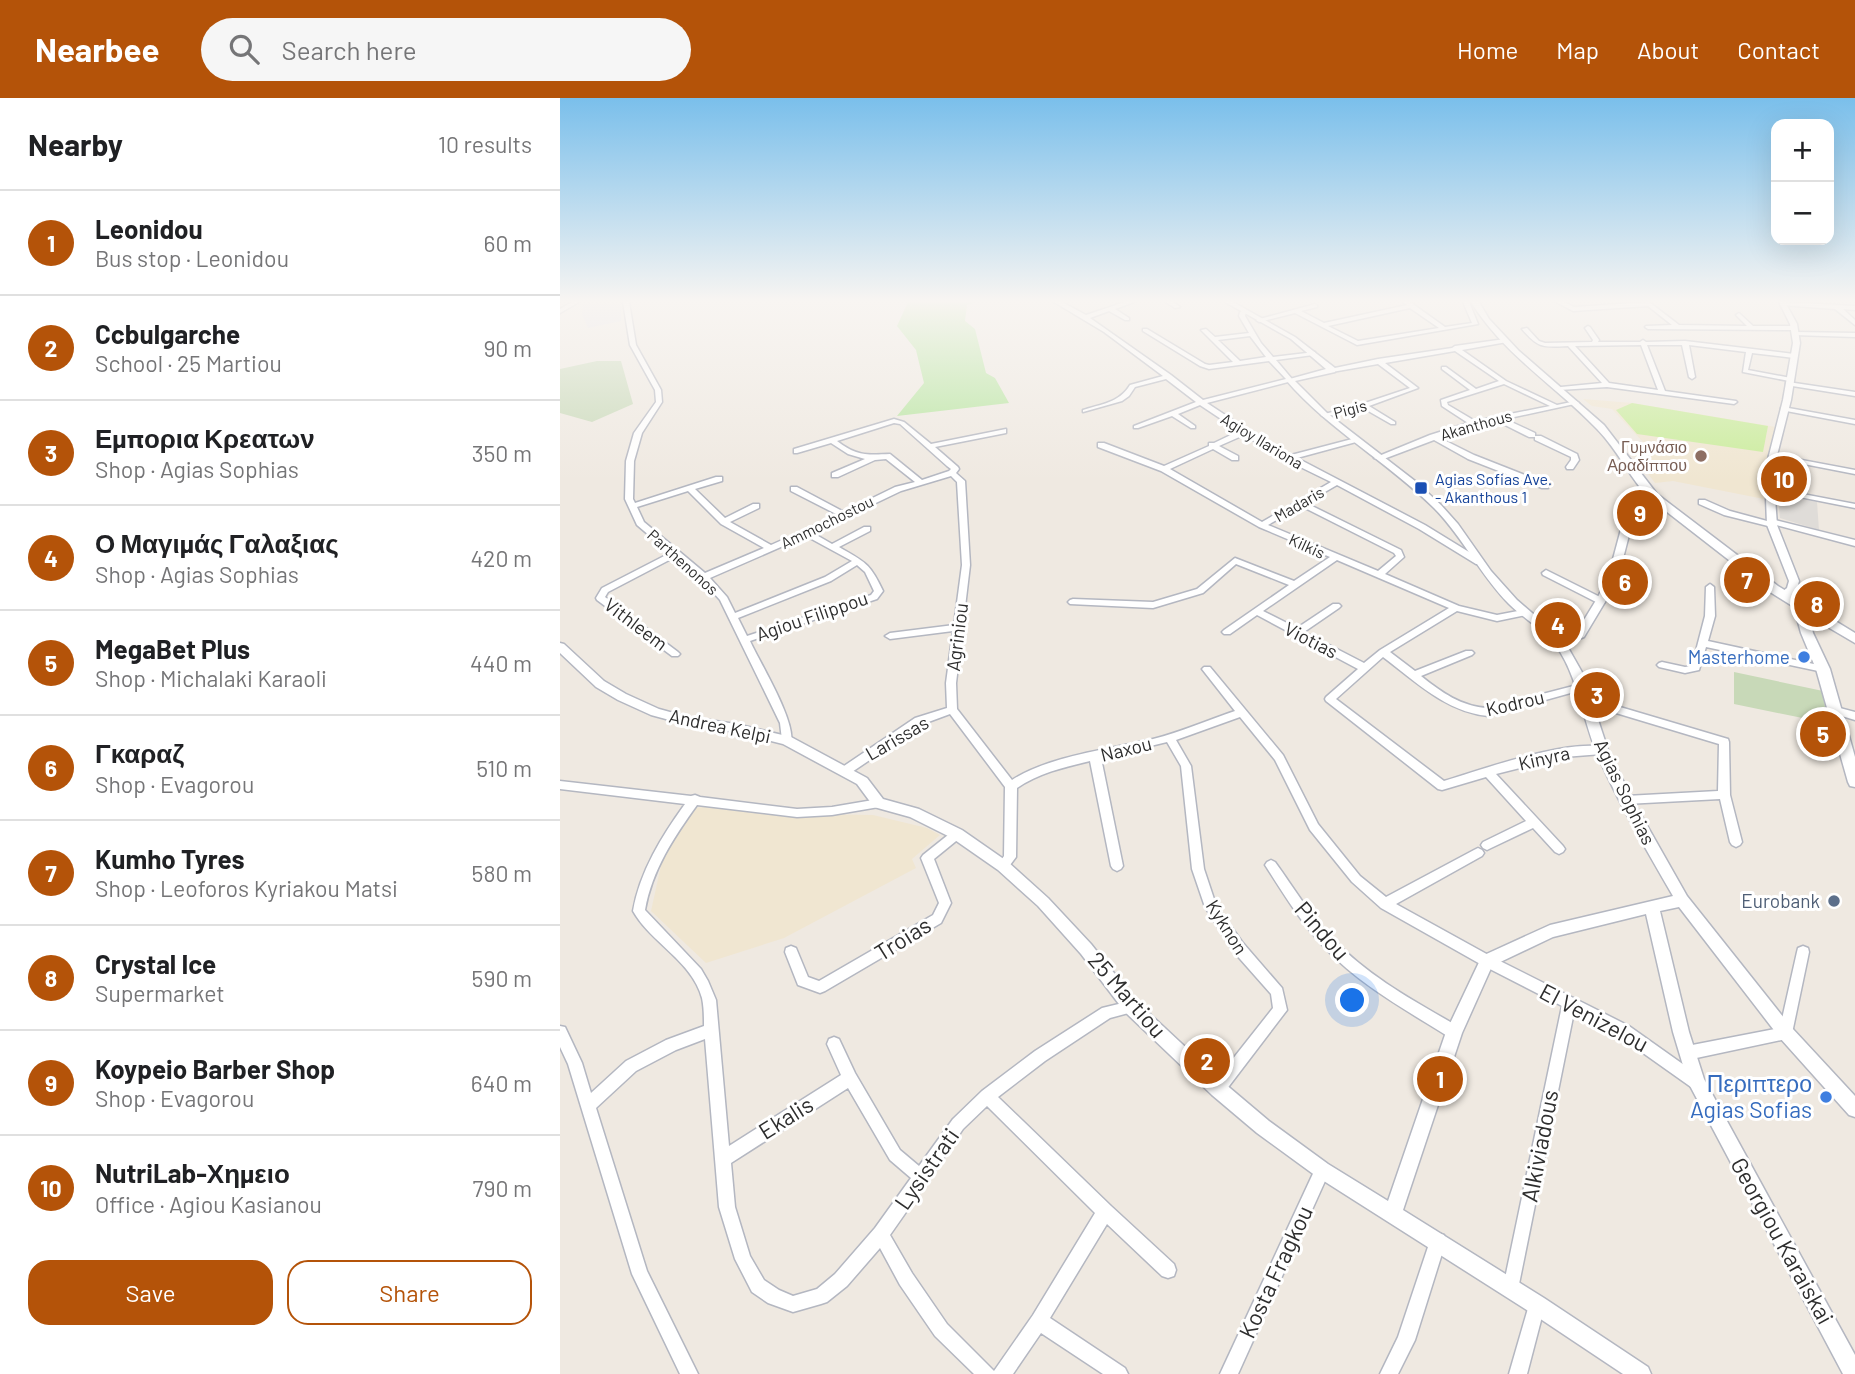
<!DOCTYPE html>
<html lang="en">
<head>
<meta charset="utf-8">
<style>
	:root { --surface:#fff; --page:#f6f6f6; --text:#202124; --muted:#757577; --line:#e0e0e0; --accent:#b45309 }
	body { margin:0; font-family:Barlow,sans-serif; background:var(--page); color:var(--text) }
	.controls { position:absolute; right:21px; top:21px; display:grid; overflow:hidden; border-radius:14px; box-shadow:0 7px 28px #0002 }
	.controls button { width:63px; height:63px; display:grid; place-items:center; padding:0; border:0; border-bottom:2px solid var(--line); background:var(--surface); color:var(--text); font:35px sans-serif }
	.you { position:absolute; left:793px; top:903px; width:24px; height:24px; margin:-18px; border:5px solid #fff; border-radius:50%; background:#1a73e8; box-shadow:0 0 0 10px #1a73e833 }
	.badge { display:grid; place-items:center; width:46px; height:46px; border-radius:50%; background:var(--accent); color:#fff; font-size:23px; font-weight:700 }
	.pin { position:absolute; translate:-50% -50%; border:4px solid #fff; box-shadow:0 2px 7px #0006 }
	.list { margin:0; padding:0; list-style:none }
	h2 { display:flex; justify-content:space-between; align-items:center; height:91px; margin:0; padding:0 28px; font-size:30px }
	h2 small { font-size:23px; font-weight:400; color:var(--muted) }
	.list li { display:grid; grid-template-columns:46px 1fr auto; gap:21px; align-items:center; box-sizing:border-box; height:105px; padding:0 28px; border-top:2px solid var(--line) }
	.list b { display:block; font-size:26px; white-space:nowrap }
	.list p { margin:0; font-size:23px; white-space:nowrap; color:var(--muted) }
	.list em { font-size:23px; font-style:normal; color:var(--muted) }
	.actions { display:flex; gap:14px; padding:21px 28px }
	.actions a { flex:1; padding:16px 0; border:2px solid var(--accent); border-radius:21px; text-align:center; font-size:24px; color:var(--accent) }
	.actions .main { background:var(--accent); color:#fff }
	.icon { flex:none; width:38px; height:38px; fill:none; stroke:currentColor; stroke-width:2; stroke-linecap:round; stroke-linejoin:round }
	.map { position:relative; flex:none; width:1295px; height:1276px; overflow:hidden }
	header { display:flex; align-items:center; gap:42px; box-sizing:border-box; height:98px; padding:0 35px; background:var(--accent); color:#fff }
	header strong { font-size:33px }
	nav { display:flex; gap:38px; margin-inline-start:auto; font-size:24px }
	.search { width:490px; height:63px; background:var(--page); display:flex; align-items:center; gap:18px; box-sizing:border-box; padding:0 24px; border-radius:38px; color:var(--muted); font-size:26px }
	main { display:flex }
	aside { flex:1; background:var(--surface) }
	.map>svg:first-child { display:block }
	.industrial { fill:#e3e1e8 }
	.education { fill:#f0e6d1 }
	.green { fill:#b6e59e }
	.cemetery { fill:#c8d9b8 }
	.pitch { fill:#c9ec9a }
	.plaza { fill:#dfdcd8 }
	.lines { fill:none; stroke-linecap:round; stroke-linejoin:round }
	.minor-casing { stroke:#b4b7c1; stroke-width:3 }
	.tertiary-casing { stroke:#b4b7c1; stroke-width:3 }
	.secondary-casing { stroke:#b4b7c1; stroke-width:3 }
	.minor { fill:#fff; fill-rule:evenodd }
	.tertiary { fill:#fff; fill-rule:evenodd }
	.secondary { fill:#fff; fill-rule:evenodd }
	.education-dot { fill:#8d6e63; stroke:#fff; stroke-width:2.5 }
	.transit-dot { fill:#1a4fb4; stroke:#fff; stroke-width:2.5 }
	.shop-dot { fill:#3f7fe0; stroke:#fff; stroke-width:2.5 }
	.service-dot { fill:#5c6f8a; stroke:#fff; stroke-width:2.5 }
	.labels { text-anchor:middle; stroke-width:6; stroke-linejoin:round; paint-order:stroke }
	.far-street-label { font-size:16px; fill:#2e2e2e; stroke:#fff }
	.far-education-label { font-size:16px; fill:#785e54; stroke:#fff; text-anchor:end }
	.far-transit-label { font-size:16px; fill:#164399; stroke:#fff; text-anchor:start }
	.street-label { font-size:19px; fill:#2e2e2e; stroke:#fff }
	.shop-label { font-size:19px; fill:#366cbe; stroke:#fff; text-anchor:end }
	.service-label { font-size:19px; fill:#4e5e75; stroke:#fff; text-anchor:end }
	.near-street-label { font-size:23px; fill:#2e2e2e; stroke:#fff }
	.near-shop-label { font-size:23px; fill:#366cbe; stroke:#fff; text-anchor:end }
</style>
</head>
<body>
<header>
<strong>Nearbee</strong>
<div class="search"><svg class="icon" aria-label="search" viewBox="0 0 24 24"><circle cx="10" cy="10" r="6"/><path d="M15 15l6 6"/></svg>Search here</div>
<nav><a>Home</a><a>Map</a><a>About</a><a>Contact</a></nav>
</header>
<main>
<aside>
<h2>Nearby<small>10 results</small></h2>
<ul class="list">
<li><span class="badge">1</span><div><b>Leonidou</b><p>Bus stop · Leonidou</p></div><em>60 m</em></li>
<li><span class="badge">2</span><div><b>Ccbulgarche</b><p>School · 25 Martiou</p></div><em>90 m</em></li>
<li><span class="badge">3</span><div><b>Εμπορια Κρεατων</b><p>Shop · Agias Sophias</p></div><em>350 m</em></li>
<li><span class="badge">4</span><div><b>Ο Μαγιμάς Γαλαξιας</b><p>Shop · Agias Sophias</p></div><em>420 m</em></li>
<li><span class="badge">5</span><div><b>MegaBet Plus</b><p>Shop · Michalaki Karaoli</p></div><em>440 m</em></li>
<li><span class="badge">6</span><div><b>Γκαραζ</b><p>Shop · Evagorou</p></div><em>510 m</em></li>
<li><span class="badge">7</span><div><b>Kumho Tyres</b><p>Shop · Leoforos Kyriakou Matsi</p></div><em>580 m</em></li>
<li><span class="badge">8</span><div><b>Crystal Ice</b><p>Supermarket</p></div><em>590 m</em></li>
<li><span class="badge">9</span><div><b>Koypeio Barber Shop</b><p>Shop · Evagorou</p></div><em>640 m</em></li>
<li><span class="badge">10</span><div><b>NutriLab-Χημειο</b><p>Office · Agiou Kasianou</p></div><em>790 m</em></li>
</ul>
<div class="actions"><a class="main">Save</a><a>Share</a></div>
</aside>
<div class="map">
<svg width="1295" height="1276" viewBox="0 0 1295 1276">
	<rect width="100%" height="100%" fill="#efe9e1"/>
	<!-- industrial -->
	<path class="industrial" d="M24 204H61V223L28 230 22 216Z"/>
	<!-- education -->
	<g class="education">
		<path d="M1023 301 1072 305 1216 329 1205 372 1204 401 1113 383 1095 385 1065 345 1083 344 1052 311 1032 308Z"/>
		<path d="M145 709 182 710 190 715 313 717 367 730 380 737 352 761 356 770 224 840 146 865 91 813 102 763 131 710Z"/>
	</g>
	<!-- green -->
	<path class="green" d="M348 204H415L407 207 405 223 415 231 426 275 435 280 449 305 337 318 364 285 356 252 337 228Z"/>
	<!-- cemetery -->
	<g class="cemetery">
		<path d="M37 263H61L73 306 32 324 0 315V271Z"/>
		<path d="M1174 574 1263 593 1267 625 1174 606Z"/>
	</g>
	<!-- pitch -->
	<path class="pitch" d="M1072 305 1208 328 1203 354 1077 336 1056 312Z"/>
	<!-- plaza -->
	<path class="plaza" d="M1226 398 1257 404 1259 432 1220 420 1218 400Z"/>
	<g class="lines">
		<defs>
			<g id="minor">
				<path d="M12 204H19L0 215V211Z"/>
				<path d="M63 204H69L76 247 101 292 102 304 82 335 74 363 73 401 75 405 156 379H162V383L135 391 165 420 193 406H199V410L170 424 211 447 278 417 231 393V389H237L284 414 335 389 355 384 326 361 315 362 278 379H272V375L305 361 288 356 271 345 237 355H234V351L334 321 344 324 371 346 446 331V335L375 349 398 369 399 371 396 375 405 383 410 467 396 585 397 611 452 682C489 658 550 651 593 641 621 634 648 622 675 613L642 571 644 569H650L723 657 758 726 800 778 826 799 914 752 918 750 922 752 924 755 922 758 836 806 932 859 1069 928 1141 979 1143 984 1141 989 1136 991 1131 989 1059 938 1014 914 957 1196 951 1198 945 1196 943 1190 1002 908 922 867 821 810 792 784 750 732 715 662 680 619 616 642 631 668 644 771 656 807 683 845 722 890 727 912 663 996 658 998 653 996 651 991 653 986 713 910 711 896 673 853 645 809 632 771 621 668 607 644 541 660 563 768 561 771 557 773 553 771 551 768 530 663C505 669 479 675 457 690L456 759 447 771 443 773 439 771 437 768 444 758 445 689 390 616 363 626 289 676H281L280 673 281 670 355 620 387 610 386 585 393 533 330 541 325 538 330 535 394 527 402 467 397 384 391 378 341 393 253 435 272 446 304 429H310V433L279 449C305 464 310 465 323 493L317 501 190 543C200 565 236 623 231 645L227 646 222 642 220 625 160 502 141 481 115 459 48 494 45 499 118 554 120 556 118 558H112L37 502 36 500 42 490 110 455 77 427 65 401 66 363 74 335 96 304 95 292 70 247ZM334 325 340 326 387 368 391 371 389 373 362 382 330 356C307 357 296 358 277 343ZM128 393 161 426 204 450 145 475 84 424 77 409ZM246 438 292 463 265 479 175 515 167 499 150 480ZM297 467 305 474 314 493 311 497 187 538 178 520 271 483Z"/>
				<path d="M494 204H502L526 217 565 204H574L555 211 569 220V222H565L549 213 530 220 611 277 643 302 726 281 709 263 649 271 640 268 583 233V231H587L645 266 649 267 673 264 641 232 646 231 655 239 689 235 679 218 680 214 683 212 686 214 685 218 701 245 713 259 755 254V256L753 257 716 262 732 281V283L647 305 688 332 731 357 796 340V344L737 360 865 427 922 462V466H916L859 431 777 387 746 405 841 452 844 459 825 476 899 508 937 517 963 512 968 515 966 517 937 523 897 513 830 554 855 573 906 553H912L914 555 912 557 861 578C881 594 902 609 928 610L1021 586 1026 589 1025 591 928 618C886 614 855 583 823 559L776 601 884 683C924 671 1006 641 1046 649L1047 652 1046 655 1042 656 1004 659 936 676 1003 748 1005 751 1003 754 999 756 995 754 973 730 931 750 927 752 923 750 921 747 923 744 966 723 926 679 882 692 878 691 766 603 765 601 766 599 798 571 697 517 670 536H664L662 534 664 532 729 487 676 466 643 495 593 510 510 506 508 504 510 502 513 501 593 504 637 491 675 460 734 483 770 459 699 429 601 373 538 349V345H544L604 368 649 348V345H654L679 333 640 307 618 316 635 328V330H631L612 318 578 330H574V328L636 304 606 281 575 289 569 298 562 303 523 314V312C541 306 559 305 570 287L603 278 544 234ZM690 238 706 259 680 263 658 242ZM684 337 726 362 771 384 702 424 610 371 653 351 672 362H678V358L659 348ZM741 408 834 455 836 458 818 473 708 427ZM777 462 889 510 820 552 804 565 744 534 779 510 781 508 779 506H773L737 530 703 513Z"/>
				<path d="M606 204H613L620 209 615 210Z"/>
				<path d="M843 204H850L885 229 912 225 903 204H909L918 226 797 247 735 215 699 224 696 222 755 206 757 207V209L741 213 764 225 847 207ZM850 210 879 230 798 243 768 228Z"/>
				<path d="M996 204H1004L1014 209 1089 204 1119 227 1187 228 1176 217 1179 215 1193 228H1234L1237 230 1234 232 1088 231 1085 229 1086 228 1112 227 1088 208 1013 213Z"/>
				<path d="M1223 204 1295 208V212L1283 211 1295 222V227L1275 211 1221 207 1220 206Z"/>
				<path d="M1028 228 1030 229 1039 242 1038 244H1080L1083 242 1086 244 1125 243 1234 256 1237 258 1234 260 1192 255 1188 272 1231 280 1232 281 1229 283 1183 274 1186 254 1129 247 1135 279 1132 281 1129 279 1122 247H1087L1105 293 1176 303 1177 304 1174 306 1047 289 999 292 998 291 1001 289 1042 285 1008 248C983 249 979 251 962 231L967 230 979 243 985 245 1032 244 1033 242 1025 230ZM1081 247 1098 292 1049 285 1015 248Z"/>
				<path d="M1236 234 1295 235V239L1234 237V235Z"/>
				<path d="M945 241 948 243 947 244 902 252 946 283 997 307 1016 303 1019 305 945 321 975 335V339H969L937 323 916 327 880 340 914 357 988 386V390H982L908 361 874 342 821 362 814 360 870 337 908 325 882 308 881 302 910 292 882 271V269H886L916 291 939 283 895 253 825 265 858 290 809 308 835 324V326H831L803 310 764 319 761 317 802 306 850 290 818 266 772 274 770 273V271L818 261 892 250 895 248ZM944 286 990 308 915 323 888 307 887 304Z"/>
				<path d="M1228 284 1295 294V298L1226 287V285Z"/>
				<path d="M1223 309 1295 322V326L1221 312V310Z"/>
				<path d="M975 338H981L1017 356 1019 362 1013 371H1007L1006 369 1011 362V359L975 342Z"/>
				<path d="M1210 356 1295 372V376L1213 360 1209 358Z"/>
				<path d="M1206 389 1295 406V410L1209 393H1206Z"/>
				<path d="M1139 402H1145L1170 413 1207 423 1211 421 1295 442V448L1216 427 1212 429 1164 417 1139 406Z"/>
				<path d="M986 472 1044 501 1045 503 1044 505H1038L983 477 982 475Z"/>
				<path d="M1150 486 1154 489 1155 518 1148 543 1263 568 1266 569 1268 571 1266 573 1263 574 1146 549 1139 572 1125 575 1099 569 1097 567 1099 565 1102 564 1125 569 1132 568 1145 518 1146 489Z"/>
				<path d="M1060 609 1168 641 1169 644 1170 697 1182 744 1180 747 1176 749 1172 747 1170 744 1160 701 1066 706 1062 705 1060 702 1062 699 1066 698 1158 693 1159 646 1056 615 1055 613Z"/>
				<path d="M1276 609 1295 614V622L1272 615 1271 613Z"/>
				<path d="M0 683 131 698 135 697 140 699 237 711 272 709 319 701 323 702 325 705 323 708 319 709 272 717 237 719 137 707C114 739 92 772 85 812L141 871 148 883 156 902 169 1048 281 977 267 946 269 941 274 939 279 941 295 975 340 1052 359 1068 393 1021 422 993 475 953 542 910 571 903 576 905 578 909 576 913 550 920 485 963 438 999 551 1108 614 1166 616 1172 614 1178 608 1180 602 1178 547 1126 490 1220 565 1270 568 1276H543L481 1235 453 1276H414L375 1238 340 1187 320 1150 287 1188 267 1204 261 1206 233 1214 208 1205 192 1194 175 1161 159 1109 145 941 116 952 76 973 36 1010 87 1173 138 1276H120L72 1176 8 966 0 949V928L5 929 22 965 31 995 66 963 106 942 144 928C144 919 144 909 142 900 132 863 91 845 73 813 80 773 102 738 125 706L0 691ZM288 990 330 1062 351 1080 315 1130 275 1176 257 1191 233 1198 219 1192 204 1182 190 1158 175 1109 171 1065ZM427 1008 535 1115 473 1217 434 1273 387 1226 352 1175 330 1137 365 1087 367 1085 370 1080 403 1031Z"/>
				<path d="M397 731 401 733 403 736 401 739 374 761 391 805 381 825 265 893 260 895 238 887 225 854 226 850 231 848 236 850 248 879 259 883 373 817 379 805 361 760 363 757 393 733Z"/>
				<path d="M711 762 715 764C734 790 751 819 774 842 809 879 856 904 899 929L901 934 899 939 894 940 889 939C846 912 800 887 765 850 742 826 725 798 707 770L705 767 707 764Z"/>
				<path d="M1243 848 1248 850 1249 854 1231 940 1127 962 1122 960 1120 955 1122 950 1127 948 1220 930 1237 854 1238 850Z"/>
				<path d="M762 1064 767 1067 770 1072 678 1276H660L757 1067Z"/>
				<path d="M878 1135 884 1137 886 1143 855 1242 838 1276H820L838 1239 872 1137Z"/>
				<path d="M977 1199 983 1201 985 1207 967 1276H949L969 1207 971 1201Z"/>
			</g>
			<g id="tertiary">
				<path d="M665 204H673L735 239 775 270V274L735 283 767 315 855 383 881 407 898 426 931 473 957 502 1001 540 1016 535 1038 499 1049 476 1068 405 1074 399 1093 395 1098 398 1077 406 1059 476 1048 499 1024 539 1006 546 1023 576 1048 652 1072 701 1127 798 1232 930 1295 998V1019L1289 1017 1220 940 1119 809 1100 813 1129 934 1144 981 1295 1257V1276H1283L1128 984 1113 934 1086 816 993 839 932 868 902 935 843 1112 984 1200 1088 1269 1091 1276H1063L970 1214 756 1078 697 1035 652 997 565 914 521 856 478 808 438 772 392 740 350 719 314 709 297 686 223 646 176 634 128 627 91 617 58 602 36 589 0 555V545L4 546 44 583 66 596 99 611 128 619 176 626 231 639 307 680 323 701 359 711 402 732 448 764 488 800 531 846 577 904 664 985 709 1023 768 1066 828 1103 886 934 922 858 990 827 1113 798C1086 751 1057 703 1036 653 1022 618 1018 580 997 549 985 532 964 521 949 506 920 477 903 439 874 410 828 364 769 332 726 282L766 271 731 241Z"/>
				<path d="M1219 204H1225L1237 226 1240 245 1231 302 1213 373 1217 427 1239 483 1236 494 1223 500 1218 497 1227 490 1229 483 1207 427 1205 373 1223 302 1233 245 1230 226Z"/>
			</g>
			<path id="secondary" d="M911 204H919L929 221 959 253 1044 327 1097 396 1218 488 1295 535V545L1249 518 1253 535 1270 571 1295 659V689L1290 688 1288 684 1256 571 1241 535 1234 509 1210 494 1089 400C1069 379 1058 352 1037 331 995 287 944 257 911 204Z"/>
		</defs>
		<!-- minor casing -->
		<use href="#minor" class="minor-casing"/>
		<!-- tertiary casing -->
		<use href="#tertiary" class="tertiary-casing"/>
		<!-- secondary casing -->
		<use href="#secondary" class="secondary-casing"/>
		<!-- minor -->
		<use href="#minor" class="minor"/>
		<!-- tertiary -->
		<use href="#tertiary" class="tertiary"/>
		<!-- secondary -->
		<use href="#secondary" class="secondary"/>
	</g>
	<!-- sky -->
	<linearGradient id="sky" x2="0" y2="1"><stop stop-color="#7abfeb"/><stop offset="0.53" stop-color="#f8f5f2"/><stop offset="1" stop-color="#f8f5f2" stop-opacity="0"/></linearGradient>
	<rect width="1295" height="383" fill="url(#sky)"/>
	<!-- markers -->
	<circle class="education-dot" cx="1141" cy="358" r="7"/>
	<rect class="transit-dot" x="854" y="383" width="14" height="14" rx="3.5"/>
	<g class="shop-dot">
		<circle cx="1244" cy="559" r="7"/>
		<circle cx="1266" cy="999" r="7"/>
	</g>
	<circle class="service-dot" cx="1274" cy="803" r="7"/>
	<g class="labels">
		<!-- far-street labels -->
		<g class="far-street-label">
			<text transform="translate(790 311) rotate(-15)" y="6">Pigis</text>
			<text transform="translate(916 327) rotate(-16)" y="6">Akanthous</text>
			<text transform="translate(702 343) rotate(31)" y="6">Agioy Ilariona</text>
			<text transform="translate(739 406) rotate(-30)" y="6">Madaris</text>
			<text transform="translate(267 424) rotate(-26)" y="6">Ammochostou</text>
			<text transform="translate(747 448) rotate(25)" y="6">Kilkis</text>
			<text transform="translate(123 464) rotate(42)" y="6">Parthenonos</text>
		</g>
		<!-- far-education labels -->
		<g class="far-education-label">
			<text x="1127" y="355">Γυμνάσιο<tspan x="1127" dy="18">Αραδίππου</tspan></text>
		</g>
		<!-- far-transit labels -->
		<g class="far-transit-label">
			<text x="875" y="387">Agias Sofias Ave.<tspan x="875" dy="18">- Akanthous 1</tspan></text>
		</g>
		<!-- street labels -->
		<g class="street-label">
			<text transform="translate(252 518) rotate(-19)" y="7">Agiou Filippou</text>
			<text transform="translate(76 526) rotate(37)" y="7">Vithleem</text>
			<text transform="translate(397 539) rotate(-83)" y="7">Agriniou</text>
			<text transform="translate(751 542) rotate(27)" y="7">Viotias</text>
			<text transform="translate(955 605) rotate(-13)" y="7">Kodrou</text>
			<text transform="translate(160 628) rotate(12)" y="7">Andrea Kelpi</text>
			<text transform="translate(337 640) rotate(-30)" y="7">Larissas</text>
			<text transform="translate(566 651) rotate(-14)" y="7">Naxou</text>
			<text transform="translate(984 660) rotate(-13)" y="7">Kinyra</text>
			<text transform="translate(1065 694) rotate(64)" y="7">Agias Sophias</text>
			<text transform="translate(667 829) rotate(58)" y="7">Kyknon</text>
		</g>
		<!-- shop labels -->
		<g class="shop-label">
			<text x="1230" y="566">Masterhome</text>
		</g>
		<!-- service labels -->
		<g class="service-label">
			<text x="1260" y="810">Eurobank</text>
		</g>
		<!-- near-street labels -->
		<g class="near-street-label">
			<text transform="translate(762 833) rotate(49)" y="8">Pindou</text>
			<text transform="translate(343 841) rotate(-32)" y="8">Troias</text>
			<text transform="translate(567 897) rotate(49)" y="8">25 Martiou</text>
			<text transform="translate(1034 920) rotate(28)" y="8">El Venizelou</text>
			<text transform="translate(226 1020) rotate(-32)" y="8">Ekalis</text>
			<text transform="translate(980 1048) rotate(-79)" y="8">Alkiviadous</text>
			<text transform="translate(367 1071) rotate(-55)" y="8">Lysistrati</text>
			<text transform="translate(1222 1143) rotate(61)" y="8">Georgiou Karaiskai</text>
			<text transform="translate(716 1174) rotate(-65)" y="8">Kosta Fragkou</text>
		</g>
		<!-- near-shop labels -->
		<g class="near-shop-label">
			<text x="1252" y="994">Περιπτερο<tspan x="1252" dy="26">Agias Sofias</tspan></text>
		</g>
	</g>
</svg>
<div class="controls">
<button>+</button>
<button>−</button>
</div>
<div class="you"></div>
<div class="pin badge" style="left:880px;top:981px">1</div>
<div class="pin badge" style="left:647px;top:963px">2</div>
<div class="pin badge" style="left:1037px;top:597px">3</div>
<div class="pin badge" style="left:998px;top:527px">4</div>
<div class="pin badge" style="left:1263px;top:636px">5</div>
<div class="pin badge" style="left:1065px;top:484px">6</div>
<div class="pin badge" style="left:1187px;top:482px">7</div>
<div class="pin badge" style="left:1257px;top:506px">8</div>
<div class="pin badge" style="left:1080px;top:415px">9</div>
<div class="pin badge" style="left:1224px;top:381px">10</div>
</div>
</main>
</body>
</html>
